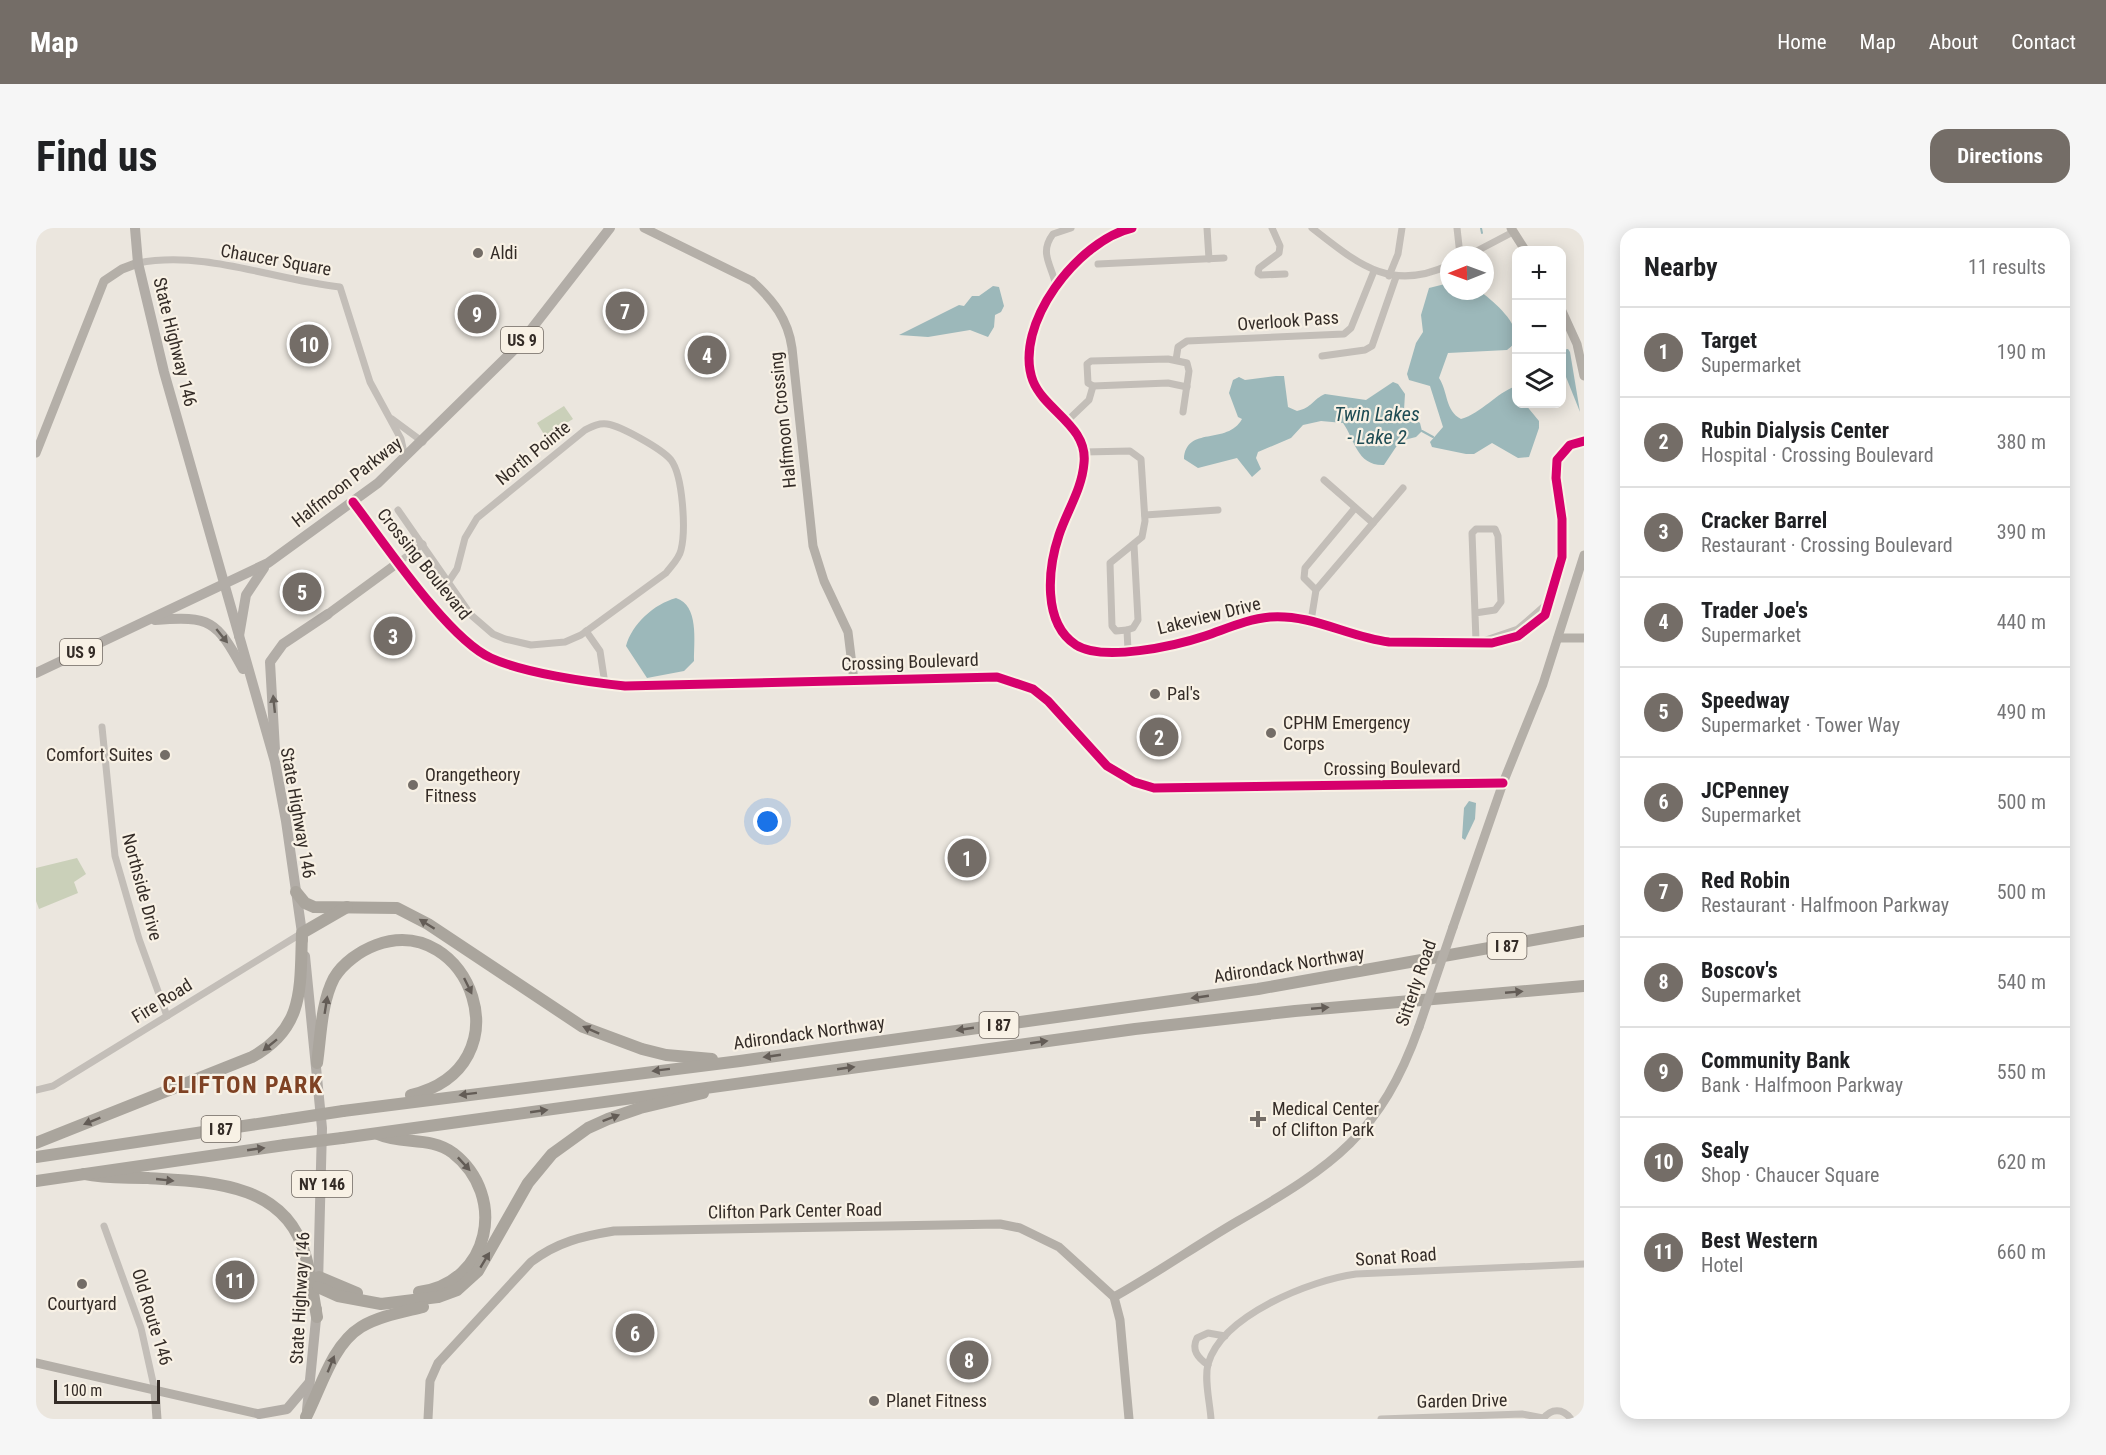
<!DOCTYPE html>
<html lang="en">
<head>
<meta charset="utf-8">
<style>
	:root { --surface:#fff; --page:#f6f6f6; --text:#202124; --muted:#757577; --line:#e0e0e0; --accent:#746d67 }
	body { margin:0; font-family:"Roboto Condensed",sans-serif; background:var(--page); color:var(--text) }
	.controls { position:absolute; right:18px; top:18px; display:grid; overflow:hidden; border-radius:12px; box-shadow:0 3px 15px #0003 }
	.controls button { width:54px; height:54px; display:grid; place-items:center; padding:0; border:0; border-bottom:2px solid var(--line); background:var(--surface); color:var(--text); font:30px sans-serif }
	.compass { position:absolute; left:1404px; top:18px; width:54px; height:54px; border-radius:50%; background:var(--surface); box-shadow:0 3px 15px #0003; rotate:269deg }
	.scale { position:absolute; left:18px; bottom:15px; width:106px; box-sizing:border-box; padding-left:6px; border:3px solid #342c27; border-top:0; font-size:16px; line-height:21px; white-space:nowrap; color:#342c27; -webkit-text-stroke:4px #f8f1e5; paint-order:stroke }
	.you { position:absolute; left:732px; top:594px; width:21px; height:21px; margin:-15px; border:4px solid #fff; border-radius:50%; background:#1a73e8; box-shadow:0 0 0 9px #1a73e833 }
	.badge { display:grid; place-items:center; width:39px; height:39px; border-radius:50%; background:var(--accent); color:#fff; font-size:20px; font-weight:700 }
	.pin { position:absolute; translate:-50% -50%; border:3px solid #fff; box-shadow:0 2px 6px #0006 }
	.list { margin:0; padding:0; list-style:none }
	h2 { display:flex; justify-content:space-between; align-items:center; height:78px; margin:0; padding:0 24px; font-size:26px }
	h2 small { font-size:20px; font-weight:400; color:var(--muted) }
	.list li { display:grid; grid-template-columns:39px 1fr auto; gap:18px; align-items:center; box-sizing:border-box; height:90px; padding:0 24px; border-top:2px solid var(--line) }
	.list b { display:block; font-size:22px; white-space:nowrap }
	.list p { margin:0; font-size:20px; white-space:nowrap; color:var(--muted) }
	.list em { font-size:20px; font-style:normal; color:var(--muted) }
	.icon { flex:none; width:33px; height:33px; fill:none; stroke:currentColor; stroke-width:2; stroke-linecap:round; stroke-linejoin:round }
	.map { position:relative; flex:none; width:1548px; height:1191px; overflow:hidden; border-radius:18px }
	header { display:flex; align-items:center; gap:36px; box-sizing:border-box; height:84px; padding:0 30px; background:var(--accent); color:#fff }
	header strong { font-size:28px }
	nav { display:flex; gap:33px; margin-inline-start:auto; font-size:21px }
	.intro { display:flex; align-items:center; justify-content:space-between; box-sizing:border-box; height:144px; padding:0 36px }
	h1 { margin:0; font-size:42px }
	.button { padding:15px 27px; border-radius:18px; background:var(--accent); color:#fff; font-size:21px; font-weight:700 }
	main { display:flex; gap:36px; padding:0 36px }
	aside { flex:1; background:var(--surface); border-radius:18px; box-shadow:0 3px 15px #0003 }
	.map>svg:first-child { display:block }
	.green { fill:#cad0b9 }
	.water { fill:#9cb8ba }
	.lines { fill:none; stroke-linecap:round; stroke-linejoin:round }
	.stream { stroke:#9cb8ba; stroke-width:2 }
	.street { stroke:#c3beb8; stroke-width:7 }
	.secondary { stroke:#b4afa8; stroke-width:9 }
	.primary { stroke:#b2ada7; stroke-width:10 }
	.highway { stroke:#aaa59d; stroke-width:12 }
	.secondary-bridge { stroke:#b4afa8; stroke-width:9 }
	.highway-bridge { stroke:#aaa59d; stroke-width:12 }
	.cycleway-casing { stroke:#f8f1e5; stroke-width:13 }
	.cycleway { stroke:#d6006c; stroke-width:9 }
	.oneway { fill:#66605a }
	.oneway2 { fill:#635c56 }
	.poi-dot { fill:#746d67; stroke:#f8f1e5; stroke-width:2 }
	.labels { text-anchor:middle; stroke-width:4.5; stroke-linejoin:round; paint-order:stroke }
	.shield { fill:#f8f1e5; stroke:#6f6760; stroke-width:1.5 }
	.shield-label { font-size:16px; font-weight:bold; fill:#342c27 }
	.poi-label { font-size:18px; fill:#342c27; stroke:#f8f1e5; text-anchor:start }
	.street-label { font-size:18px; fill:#342c27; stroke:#f8f1e5 }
	.water-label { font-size:20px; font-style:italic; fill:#1e4b53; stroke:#f8f1e5 }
	.district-label { font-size:24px; font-weight:bold; letter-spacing:1.5px; fill:#7f4224; stroke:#f8f1e5 }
</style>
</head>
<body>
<header>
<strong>Map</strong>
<nav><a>Home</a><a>Map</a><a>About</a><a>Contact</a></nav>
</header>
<div class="intro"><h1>Find us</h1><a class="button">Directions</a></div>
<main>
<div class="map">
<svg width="1548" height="1191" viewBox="0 0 1548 1191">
	<rect width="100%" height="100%" fill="#ebe6de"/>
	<!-- green -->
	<g class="green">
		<path d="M528 178 537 191 509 208 501 195Z"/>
		<path d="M41 630 50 646 38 654 42 665 3 681 0 673V640Z"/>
	</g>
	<!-- water -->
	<g class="water">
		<path d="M1413 55V63H1444C1458 74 1497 105 1471 122L1412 125 1403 150C1412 163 1409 183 1425 191 1446 185 1460 165 1480 158V176H1489L1503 193V200L1493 229 1482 230 1456 215 1438 226H1430L1396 219 1394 214 1407 199 1394 158 1373 152 1371 146 1380 115 1387 104 1385 87 1393 60Z"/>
		<path d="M957 58 963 59 968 78 965 84 959 87 958 99 952 109 934 102 892 109 863 107 923 77 928 78 936 68H943Z"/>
		<path d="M1532 121 1534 124 1544 184 1526 139V122Z"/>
		<path d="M1240 148H1248L1252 179 1261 183C1276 180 1277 171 1289 166L1330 172 1357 154 1362 156 1369 166 1368 182 1384 195 1386 203 1380 209 1364 213 1348 237C1321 238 1319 212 1307 195L1285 193 1267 197 1255 210 1222 224 1220 230 1225 241 1216 249 1201 230 1162 240 1148 231C1150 197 1191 218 1206 191L1202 189 1193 165 1197 152 1203 149 1209 152Z"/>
		<path d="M640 370C663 377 658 413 658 433L648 443 611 450 590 418C596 396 618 376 640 370Z"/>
		<path d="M1433 573 1440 575 1439 591 1429 612 1426 610 1428 580Z"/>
	</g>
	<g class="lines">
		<!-- stream -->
		<g class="stream">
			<path d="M1445 0 1446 5"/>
			<path d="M1449 31 1453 52 1449 60"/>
			<path d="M1386 203 1397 209"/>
		</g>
		<!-- street -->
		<g class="street">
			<path d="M1096 0C1043 12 976 97 997 153 1009 183 1052 198 1048 235 1046 261 1031 283 1023 307 1012 340 1006 395 1040 417 1067 434 1139 418 1169 408 1190 401 1211 391 1234 389 1277 386 1312 409 1353 414L1456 415 1482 408 1509 387 1526 329V291L1520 250 1521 232 1534 217 1548 213"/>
			<path d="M1171 0 1173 31"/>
			<path d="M1236 0 1244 18 1243 25 1223 40 1222 45 1225 47 1249 46"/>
			<path d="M1276 0C1321 35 1354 65 1413 37"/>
			<path d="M1421 0 1424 27"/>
			<path d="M1433 27 1477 4"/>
			<path d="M102 35C169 22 238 52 304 59L334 154 365 211 369 229"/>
			<path d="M1062 36 1188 30"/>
			<path d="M1353 48 1362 26 1366 0"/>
			<path d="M1020 59C1017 38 1002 26 1017 6L1035 0"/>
			<path d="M1286 128 1329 122 1336 118 1360 49"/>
			<path d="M1140 132 1142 119 1151 113 1308 106 1315 100 1338 43"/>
			<path d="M1057 158 1132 155 1151 159"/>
			<path d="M356 191 387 214"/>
			<path d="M1031 193 1053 172 1057 158 1052 155 1051 136 1055 133 1132 131 1151 135 1153 143 1147 184"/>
			<path d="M1048 224 1094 223 1105 231 1109 293 1106 309 1074 335 1076 398 1080 403 1091 402"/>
			<path d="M1288 252 1337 295"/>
			<path d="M362 282 435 387 457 406 469 411 495 417 529 414 545 407 630 345C636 337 643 331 645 322 650 302 647 248 635 232 626 221 585 198 571 196 563 195 557 198 549 202L441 290 429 310 421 341 413 353"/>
			<path d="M1109 287 1182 282"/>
			<path d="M363 334 387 316"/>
			<path d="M1280 362 1268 350 1269 340 1319 280"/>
			<path d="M1439 385 1459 382 1465 374 1462 308 1459 301H1440L1436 305 1440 413"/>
			<path d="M1275 393 1280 362 1367 260"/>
			<path d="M550 403 564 423 569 456"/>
			<path d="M1447 413 1482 401 1513 374"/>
			<path d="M1092 422 1091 402 1097 400 1102 392 1098 317"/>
			<path d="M66 499 79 628 103 711 131 788"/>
			<path d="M0 862 17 858 266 705"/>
			<path d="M68 998 105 1100 119 1163"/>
			<path d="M1172 1137C1162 1130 1155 1122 1161 1110L1172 1105 1189 1108"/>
			<path d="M1175 1191C1174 1175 1168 1152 1172 1136 1186 1087 1275 1052 1320 1046L1548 1036"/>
			<path d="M1345 1191 1486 1186 1507 1190"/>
			<path d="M1507 1191C1515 1180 1527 1180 1535 1191"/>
		</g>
		<!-- secondary -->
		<g class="secondary">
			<path d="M608 0 716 53C737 72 752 91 756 120L777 318 788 353 812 404 818 453"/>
			<path d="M1475 0 1489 22"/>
			<path d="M1526 83 1541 116 1548 148"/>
			<path d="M0 225 68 53 86 41 102 35"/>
			<path d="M317 274C347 313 412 411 455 430 488 445 551 454 589 458L961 449 997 461 1012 473 1071 538 1098 554 1118 560 1467 555"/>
			<path d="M292 386 363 334"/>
			<path d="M1522 410H1548"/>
			<path d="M1417 699 1467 555 1507 456 1548 327"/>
			<path d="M1078 1069C1121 1045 1161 1017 1202 993 1297 938 1345 906 1383 799"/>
			<path d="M0 1135 223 1186"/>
			<path d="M119 1163 121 1191"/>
			<path d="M392 1191 394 1153 402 1135 495 1034C521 1014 547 1008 578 1003L964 996 984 1000 1023 1019 1078 1069 1084 1092 1093 1191"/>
		</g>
		<!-- primary -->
		<g class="primary">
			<path d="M99 0 102 35 128 144 239 534 250 593 267 712"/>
			<path d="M119 392C175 388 180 392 207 441"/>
			<path d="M203 408 210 367 228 340"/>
			<path d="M0 445 232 335 342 255 483 117 574 0"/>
			<path d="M239 522 234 434 247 416 292 386"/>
			<path d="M269 728 286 900 282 1056"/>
			<path d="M271 1182 281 1081"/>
			<path d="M223 1186 251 1181 273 1155"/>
		</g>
		<!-- highway -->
		<g class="highway">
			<path d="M260 664 269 675 278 679 361 680 392 696 547 799 606 821 630 827 676 831"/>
			<path d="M281 835C285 808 285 775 298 750 307 735 324 723 340 717 433 683 492 839 375 867"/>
			<path d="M307 883 704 833 1222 761 1548 703"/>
			<path d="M342 906C366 917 394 908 417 925 472 968 454 1055 383 1064"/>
			<path d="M306 910 1099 801 1259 783 1548 758"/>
			<path d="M0 915 216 829C269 800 264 759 266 705L311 679"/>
			<path d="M0 929 248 892"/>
			<path d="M48 946C70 951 90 949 112 950 173 954 249 954 269 1026 275 1046 277 1068 281 1089"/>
			<path d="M0 953 249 917"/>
			<path d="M283 1049 321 1065"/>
			<path d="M282 1059 302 1068 345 1076 402 1069 421 1062 442 1043 492 955 516 926 552 900 572 891 604 880 667 865"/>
			<path d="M270 1189C285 1160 296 1117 325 1099 343 1088 367 1084 387 1079"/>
		</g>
		<!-- secondary-bridge -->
		<path class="secondary-bridge" d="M1383 799 1417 699"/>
		<!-- highway-bridge -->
		<g class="highway-bridge">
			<path d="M248 892 307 883"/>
			<path d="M249 917 306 910"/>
		</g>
		<defs>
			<g id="cycleway">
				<path d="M1096 0C1043 12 976 97 997 153 1009 183 1052 198 1048 235 1046 261 1031 283 1023 307 1012 340 1006 395 1040 417 1067 434 1139 418 1169 408 1190 401 1211 391 1234 389 1277 386 1312 409 1353 414L1456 415 1482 408 1509 387 1526 329V291L1520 250 1521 232 1534 217 1548 213"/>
				<path d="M317 274C347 313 412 411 455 430 488 445 551 454 589 458L961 449 997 461 1012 473 1071 538 1098 554 1118 560 1467 555"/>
			</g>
		</defs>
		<!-- cycleway casing -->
		<use href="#cycleway" class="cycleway-casing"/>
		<!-- cycleway -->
		<use href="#cycleway" class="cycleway"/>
	</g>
	<!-- one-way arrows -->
	<defs><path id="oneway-solid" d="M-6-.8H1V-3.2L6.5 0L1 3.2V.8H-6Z" transform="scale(1.5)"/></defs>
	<g class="oneway">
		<use href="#oneway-solid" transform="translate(186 408) rotate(51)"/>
		<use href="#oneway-solid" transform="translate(238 476) rotate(-96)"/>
	</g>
	<g class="oneway2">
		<use href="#oneway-solid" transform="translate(391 696) rotate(-148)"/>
		<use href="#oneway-solid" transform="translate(432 758) rotate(64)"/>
		<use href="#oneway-solid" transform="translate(1478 764) rotate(-5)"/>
		<use href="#oneway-solid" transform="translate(1164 769) rotate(172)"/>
		<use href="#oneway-solid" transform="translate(290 777) rotate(-81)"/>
		<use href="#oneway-solid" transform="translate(1284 780) rotate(-5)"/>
		<use href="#oneway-solid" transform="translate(929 801) rotate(172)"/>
		<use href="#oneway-solid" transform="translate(555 802) rotate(-156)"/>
		<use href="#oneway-solid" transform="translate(1003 814) rotate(-8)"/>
		<use href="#oneway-solid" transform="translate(234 817) rotate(141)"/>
		<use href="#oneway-solid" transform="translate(736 828) rotate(172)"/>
		<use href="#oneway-solid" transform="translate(810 840) rotate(-8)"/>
		<use href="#oneway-solid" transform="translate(625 842) rotate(173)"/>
		<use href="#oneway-solid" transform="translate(432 866) rotate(173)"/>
		<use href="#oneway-solid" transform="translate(503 883) rotate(-8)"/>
		<use href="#oneway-solid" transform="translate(575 890) rotate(-21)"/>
		<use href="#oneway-solid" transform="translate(56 893) rotate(158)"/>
		<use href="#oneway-solid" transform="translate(220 921) rotate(-8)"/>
		<use href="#oneway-solid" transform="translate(428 936) rotate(47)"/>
		<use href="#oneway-solid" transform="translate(129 952) rotate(6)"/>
		<use href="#oneway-solid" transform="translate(449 1032) rotate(-59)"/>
		<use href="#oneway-solid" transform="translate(295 1136) rotate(-68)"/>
	</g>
	<!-- markers -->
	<g class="poi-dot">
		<circle cx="442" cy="25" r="6"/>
		<circle cx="1119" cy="466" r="6"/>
		<circle cx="1235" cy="505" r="6"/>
		<circle cx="129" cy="527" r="6"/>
		<circle cx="377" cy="557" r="6"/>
		<path d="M1219 882h6v6h6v6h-6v6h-6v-6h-6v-6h6z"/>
		<circle cx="46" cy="1056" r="6"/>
		<circle cx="838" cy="1173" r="6"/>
	</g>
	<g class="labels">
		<!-- shield labels -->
		<g class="shield">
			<rect x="465" y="99" width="42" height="26" rx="4.5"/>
			<rect x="24" y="411" width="42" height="26" rx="4.5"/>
			<rect x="1451.5" y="705" width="39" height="26" rx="4.5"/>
			<rect x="943.5" y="784" width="39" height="26" rx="4.5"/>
			<rect x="165.5" y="888" width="39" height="26" rx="4.5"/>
			<rect x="256" y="943" width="60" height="26" rx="4.5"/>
		</g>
		<g class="shield-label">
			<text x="486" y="118">US 9</text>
			<text x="45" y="430">US 9</text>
			<text x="1471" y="724">I 87</text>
			<text x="963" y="803">I 87</text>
			<text x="185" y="907">I 87</text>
			<text x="286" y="962">NY 146</text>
		</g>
		<!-- poi labels -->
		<g class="poi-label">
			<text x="454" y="31">Aldi</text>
			<text x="1131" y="472">Pal's</text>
			<text x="1247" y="501">CPHM Emergency<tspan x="1247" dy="21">Corps</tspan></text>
			<text x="117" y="533" text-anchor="end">Comfort Suites</text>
			<text x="389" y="553">Orangetheory<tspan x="389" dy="21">Fitness</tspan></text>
			<text x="1236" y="887">Medical Center<tspan x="1236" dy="21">of Clifton Park</tspan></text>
			<text x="46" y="1082" text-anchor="middle">Courtyard</text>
			<text x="850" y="1179">Planet Fitness</text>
		</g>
		<!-- street labels -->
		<g class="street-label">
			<text transform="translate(240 32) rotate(10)" y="6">Chaucer Square</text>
			<text transform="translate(1252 93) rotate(-4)" y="6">Overlook Pass</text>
			<text transform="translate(139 114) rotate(76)" y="6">State Highway 146</text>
			<text transform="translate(747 192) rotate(-96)" y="6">Halfmoon Crossing</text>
			<text transform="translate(497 225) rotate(-39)" y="6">North Pointe</text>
			<text transform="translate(311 254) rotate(-38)" y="6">Halfmoon Parkway</text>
			<text transform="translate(388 336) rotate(51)" y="6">Crossing Boulevard</text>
			<text transform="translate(1173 388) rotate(-14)" y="6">Lakeview Drive</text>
			<text transform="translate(874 434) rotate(-2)" y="6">Crossing Boulevard</text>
			<text transform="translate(1356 540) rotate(-1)" y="6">Crossing Boulevard</text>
			<text transform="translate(262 585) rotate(80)" y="6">State Highway 146</text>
			<text transform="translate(106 659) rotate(75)" y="6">Northside Drive</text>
			<text transform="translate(1253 737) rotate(-9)" y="6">Adirondack Northway</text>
			<text transform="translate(1380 755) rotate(-71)" y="6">Sitterly Road</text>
			<text transform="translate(126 773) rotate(-32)" y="6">Fire Road</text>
			<text transform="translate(773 805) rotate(-8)" y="6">Adirondack Northway</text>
			<text transform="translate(759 983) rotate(-1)" y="6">Clifton Park Center Road</text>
			<text transform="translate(1360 1029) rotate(-4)" y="6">Sonat Road</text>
			<text transform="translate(264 1070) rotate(-87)" y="6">State Highway 146</text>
			<text transform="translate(116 1089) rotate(73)" y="6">Old Route 146</text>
			<text transform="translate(1426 1173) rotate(-1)" y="6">Garden Drive</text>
		</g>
		<!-- water labels -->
		<g class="water-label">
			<text x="1341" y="193">Twin Lakes<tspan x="1341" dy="23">- Lake 2</tspan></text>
		</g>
		<!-- district labels -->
		<g class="district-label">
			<text x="207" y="865">CLIFTON PARK</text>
		</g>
	</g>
</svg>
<div class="controls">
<button>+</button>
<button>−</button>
<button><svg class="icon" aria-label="layers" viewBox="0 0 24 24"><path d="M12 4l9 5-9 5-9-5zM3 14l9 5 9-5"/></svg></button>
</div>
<svg class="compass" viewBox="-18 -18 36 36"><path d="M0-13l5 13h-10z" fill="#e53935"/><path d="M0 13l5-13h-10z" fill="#757577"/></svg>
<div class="scale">100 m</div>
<div class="you"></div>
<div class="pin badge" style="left:931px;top:630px">1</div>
<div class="pin badge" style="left:1123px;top:509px">2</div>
<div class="pin badge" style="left:357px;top:408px">3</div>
<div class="pin badge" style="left:671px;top:127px">4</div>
<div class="pin badge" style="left:266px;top:364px">5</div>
<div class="pin badge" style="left:599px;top:1105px">6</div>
<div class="pin badge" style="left:589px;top:83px">7</div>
<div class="pin badge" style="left:933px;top:1132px">8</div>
<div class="pin badge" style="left:441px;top:86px">9</div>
<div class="pin badge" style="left:273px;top:116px">10</div>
<div class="pin badge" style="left:199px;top:1052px">11</div>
</div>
<aside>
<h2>Nearby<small>11 results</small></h2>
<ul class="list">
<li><span class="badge">1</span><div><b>Target</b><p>Supermarket</p></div><em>190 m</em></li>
<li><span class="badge">2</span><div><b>Rubin Dialysis Center</b><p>Hospital · Crossing Boulevard</p></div><em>380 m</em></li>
<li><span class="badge">3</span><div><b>Cracker Barrel</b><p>Restaurant · Crossing Boulevard</p></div><em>390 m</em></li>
<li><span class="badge">4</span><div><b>Trader Joe's</b><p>Supermarket</p></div><em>440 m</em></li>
<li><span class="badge">5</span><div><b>Speedway</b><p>Supermarket · Tower Way</p></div><em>490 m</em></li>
<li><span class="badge">6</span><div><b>JCPenney</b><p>Supermarket</p></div><em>500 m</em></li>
<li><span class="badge">7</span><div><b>Red Robin</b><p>Restaurant · Halfmoon Parkway</p></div><em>500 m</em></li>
<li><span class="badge">8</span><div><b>Boscov's</b><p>Supermarket</p></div><em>540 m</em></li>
<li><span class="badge">9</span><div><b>Community Bank</b><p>Bank · Halfmoon Parkway</p></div><em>550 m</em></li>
<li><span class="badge">10</span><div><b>Sealy</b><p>Shop · Chaucer Square</p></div><em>620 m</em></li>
<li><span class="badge">11</span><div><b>Best Western</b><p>Hotel</p></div><em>660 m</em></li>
</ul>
</aside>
</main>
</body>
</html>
